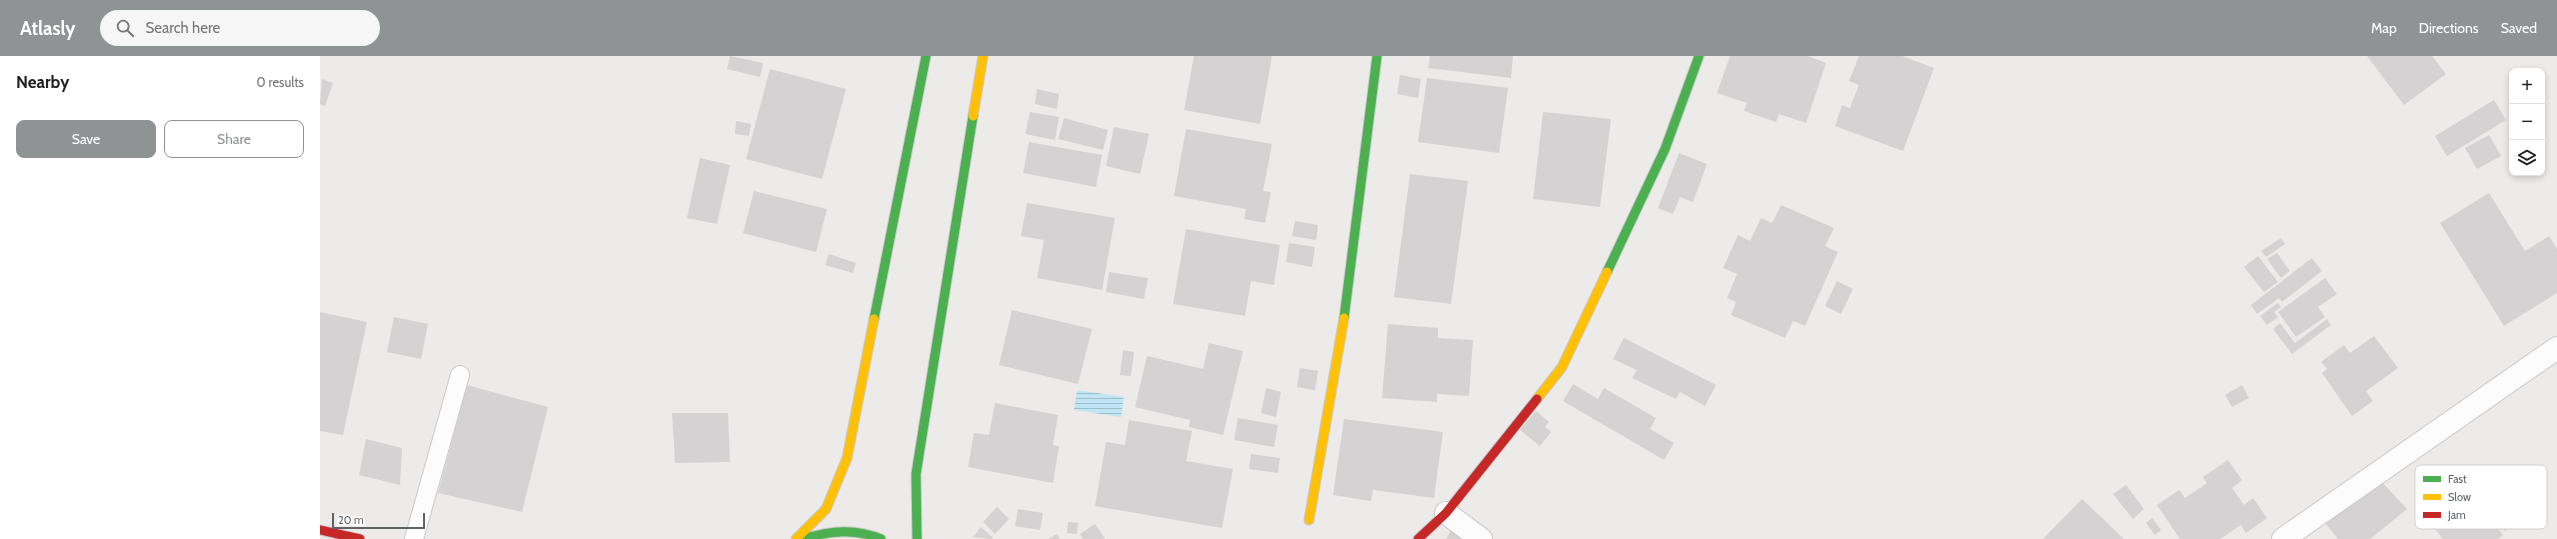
<!DOCTYPE html>
<html lang="en">
<head>
<meta charset="utf-8">
<style>
	:root { --surface:#fff; --page:#f6f6f6; --text:#222; --muted:#767676; --line:#e0e0e0; --accent:#909394 }
	body { margin:0; font-family:Cabin,sans-serif; background:var(--page); color:var(--text) }
	.controls { position:absolute; right:12px; top:12px; display:grid; overflow:hidden; border-radius:8px; box-shadow:0 2px 6px #0003 }
	.controls button { width:36px; height:36px; display:grid; place-items:center; padding:0; border:0; border-bottom:1px solid var(--line); background:var(--surface); color:var(--text); font:20px sans-serif }
	.scale { position:absolute; left:12px; bottom:10px; width:93px; box-sizing:border-box; padding-left:4px; border:2px solid #5e6366; border-top:0; font-size:11px; line-height:14px; white-space:nowrap; color:#5e6366; -webkit-text-stroke:3px #fff; paint-order:stroke }
	.list { margin:0; padding:0; list-style:none }
	h2 { display:flex; justify-content:space-between; align-items:center; height:52px; margin:0; padding:0 16px; font-size:17px }
	h2 small { font-size:13px; font-weight:400; color:var(--muted) }
	.actions { display:flex; gap:8px; padding:12px 16px }
	.actions a { flex:1; padding:9px 0; border:1px solid var(--accent); border-radius:8px; text-align:center; font-size:14px; color:var(--accent) }
	.actions .main { background:var(--accent); color:#fff }
	.icon { flex:none; width:22px; height:22px; fill:none; stroke:currentColor; stroke-width:2; stroke-linecap:round; stroke-linejoin:round }
	.map { position:relative; flex:none; width:2237px; height:483px; overflow:hidden }
	header { display:flex; align-items:center; gap:24px; box-sizing:border-box; height:56px; padding:0 20px; background:var(--accent); color:#fff }
	header strong { font-size:19px }
	nav { display:flex; gap:22px; margin-inline-start:auto; font-size:14px }
	.search { width:280px; height:36px; background:var(--page); display:flex; align-items:center; gap:10px; box-sizing:border-box; padding:0 14px; border-radius:22px; color:var(--muted); font-size:15px }
	main { display:flex }
	aside { flex:1; background:var(--surface) }
	.map>svg:first-child { display:block }
	.water { fill:url(#water-rules) }
	.building { fill:#d4d2d2 }
	.lines { fill:none; stroke-linecap:round; stroke-linejoin:round }
	.lane-casing { stroke:#cac9c9; stroke-width:20 }
	.street-casing { stroke:#cac9c9; stroke-width:24 }
	.fast-casing { stroke:#c9c9c9; stroke-width:11 }
	.slow-casing { stroke:#c9c9c9; stroke-width:11 }
	.jam-casing { stroke:#c9c9c9; stroke-width:11 }
	.lane { stroke:#fcfcfc; stroke-width:18 }
	.street { stroke:#fcfcfc; stroke-width:22 }
	.fast { stroke:#4caf50; stroke-width:9 }
	.slow { stroke:#ffc107; stroke-width:9 }
	.jam { stroke:#c62828; stroke-width:9 }
	.key { fill:#fff; stroke:#cfd0d1; stroke-width:1 }
	.key-label { font-size:11px; fill:#5e6366 }
</style>
</head>
<body>
<header>
<strong>Atlasly</strong>
<div class="search"><svg class="icon" aria-label="search" viewBox="0 0 24 24"><circle cx="10" cy="10" r="6"/><path d="M15 15l6 6"/></svg>Search here</div>
<nav><a>Map</a><a>Directions</a><a>Saved</a></nav>
</header>
<main>
<aside>
<h2>Nearby<small>0 results</small></h2>
<ul class="list">
</ul>
<div class="actions"><a class="main">Save</a><a>Share</a></div>
</aside>
<div class="map">
<svg width="2237" height="483" viewBox="0 0 2237 483">
	<defs>
		<pattern id="water-rules" width="6" height="5" patternUnits="userSpaceOnUse"><rect width="6" height="5" fill="#c0e5f4"/><path d="M0 2.5h6" fill="none" stroke="#9fbdc9"/></pattern>
	</defs>
	<rect width="100%" height="100%" fill="#edebe9"/>
	<!-- water -->
	<path class="water" d="M757 334 804 341 801 361 754 354Z"/>
	<!-- building -->
	<g class="building">
		<path d="M410 0 443 7 440 21 407 13Z"/>
		<path d="M874 0H952L940 68 864 54Z"/>
		<path d="M1110 0H1193L1191 22 1108 12Z"/>
		<path d="M1410 0H1488L1506 7 1486 67 1459 58 1456 66 1424 55 1427 47 1397 37Z"/>
		<path d="M1539 0H1582L1614 12 1583 95 1515 70 1522 49 1530 52 1539 29 1529 25Z"/>
		<path d="M2047 0H2112L2126 18 2084 49Z"/>
		<path d="M450 13 526 33 502 123 426 103Z"/>
		<path d="M1080 19 1101 23 1098 42 1077 38Z"/>
		<path d="M1107 22 1188 32 1179 97 1098 86Z"/>
		<path d="M2 23 13 27 5 50 0 48Z"/>
		<path d="M717 33 739 38 737 53 715 48Z"/>
		<path d="M2174 44 2186 64 2127 100 2115 80Z"/>
		<path d="M710 56 739 61 735 84 705 78Z"/>
		<path d="M1223 56 1291 63 1280 151 1213 143Z"/>
		<path d="M744 62 788 74 783 94 738 83Z"/>
		<path d="M416 65 431 68 429 80 415 78Z"/>
		<path d="M794 71 829 78 820 118 786 110Z"/>
		<path d="M866 73 952 88 943 135 951 136 945 167 924 163 926 153 854 140Z"/>
		<path d="M2169 79 2181 100 2157 113 2145 92Z"/>
		<path d="M709 86 782 99 776 131 703 117Z"/>
		<path d="M1359 97 1387 108 1373 146 1360 141 1353 158 1338 152Z"/>
		<path d="M380 102 410 109 397 168 367 162Z"/>
		<path d="M1090 118 1148 125 1131 248 1074 241Z"/>
		<path d="M434 135 507 153 496 196 423 177Z"/>
		<path d="M2169 137 2205 195 2229 180 2237 193V237L2184 270 2120 167Z"/>
		<path d="M707 147 795 162 782 234 717 222 724 184 701 180Z"/>
		<path d="M1461 149 1514 172 1505 190 1518 196 1485 270 1473 265 1465 282 1411 259 1416 246 1407 242 1417 218 1403 212 1418 179 1430 185 1441 162 1452 167Z"/>
		<path d="M975 165 998 169 996 184 972 180Z"/>
		<path d="M866 173 960 189 954 229 931 225 925 260 853 248Z"/>
		<path d="M1961 182 1965 188 1946 201 1941 195Z"/>
		<path d="M969 187 995 191 992 211 966 206Z"/>
		<path d="M1957 197 1970 215 1961 222 1947 203Z"/>
		<path d="M509 198 536 207 533 217 505 209Z"/>
		<path d="M1938 200 1958 226 1944 236 1924 211Z"/>
		<path d="M1992 202 2002 215 1962 246 1959 242 1937 258 1931 249Z"/>
		<path d="M789 216 828 222 824 243 786 236Z"/>
		<path d="M2005 222 2017 238 1998 251 2005 261 1976 281 1958 256Z"/>
		<path d="M1517 225 1533 233 1521 258 1505 250Z"/>
		<path d="M1958 247 1961 251 1954 256 1958 261 1947 269 1940 260Z"/>
		<path d="M692 254 772 273 758 328 679 309Z"/>
		<path d="M0 256 47 266 23 379 0 375Z"/>
		<path d="M74 261 108 268 101 303 67 296Z"/>
		<path d="M2007 263 2011 269 1972 298 1953 273 1960 267 1975 287Z"/>
		<path d="M1068 268 1118 272V282L1153 284 1149 340 1117 338V346L1062 342Z"/>
		<path d="M2054 280 2078 312 2046 335 2053 345 2032 360 2002 317 2007 313 2001 306 2024 289 2030 297Z"/>
		<path d="M1304 282 1396 329 1385 350 1360 336 1356 343 1312 322 1317 314 1293 303Z"/>
		<path d="M889 287 923 295 903 379 869 371 870 364 815 351 827 300 883 313Z"/>
		<path d="M803 294 814 296 811 320 800 319Z"/>
		<path d="M980 312 998 315 995 334 977 331Z"/>
		<path d="M1253 328 1278 343 1284 332 1336 362 1330 373 1354 387 1344 404 1243 345Z"/>
		<path d="M147 329 228 351 202 456 118 437Z"/>
		<path d="M1922 329 1929 342 1912 351 1905 339Z"/>
		<path d="M946 332 961 336 956 361 941 357Z"/>
		<path d="M675 347 738 359 733 389 739 390 733 427 648 411 654 377 669 379Z"/>
		<path d="M1216 355 1229 366 1225 371 1231 376 1220 390 1200 374Z"/>
		<path d="M352 357H408L410 406 355 407Z"/>
		<path d="M918 362 958 369 954 391 914 384Z"/>
		<path d="M1024 363 1123 376 1114 442 1053 434 1051 445 1013 439Z"/>
		<path d="M809 364 872 375 866 405 913 413 902 472 775 450 786 386 805 389Z"/>
		<path d="M46 383 82 392 80 429 39 419Z"/>
		<path d="M931 398 960 402 958 417 929 413Z"/>
		<path d="M1908 404 1922 424 1912 432 1924 449 1933 442 1947 462 1926 477 1921 469 1900 483H1860L1837 449 1859 434 1865 442 1887 427 1883 421Z"/>
		<path d="M2060 424 2087 453 2050 483H2018L2006 468Z"/>
		<path d="M1806 429 1824 453 1813 463 1793 438Z"/>
		<path d="M2148 434 2183 479 2178 483H2123L2109 465Z"/>
		<path d="M2187 438 2204 461 2185 475 2168 452Z"/>
		<path d="M1762 443 1804 483H1723Z"/>
		<path d="M677 451 689 463 675 478 663 466Z"/>
		<path d="M698 453 723 457 720 474 695 470Z"/>
		<path d="M1832 462 1841 474 1835 479 1826 467Z"/>
		<path d="M748 466 758 467 757 478 747 477Z"/>
		<path d="M775 468 785 483H763L760 478Z"/>
		<path d="M661 471 673 482 672 483 653 481Z"/>
		<path d="M1133 471 1145 483H1126Z"/>
		<path d="M737 478 740 483H728Z"/>
	</g>
	<g class="lines">
		<defs>
			<path id="lane" d="M94 483 140 319"/>
			<g id="street">
				<path d="M1126 457 1161 483"/>
				<path d="M1963 483 2237 292"/>
			</g>
			<g id="fast">
				<path d="M1287 216 1345 93 1379 0"/>
				<path d="M1024 262 1057 0"/>
				<path d="M554 263 606 0"/>
				<path d="M484 483C510 474 535 472 561 483"/>
				<path d="M597 483 596 418 653 60"/>
			</g>
			<g id="slow">
				<path d="M653 60 663 0"/>
				<path d="M1217 343 1242 311 1287 216"/>
				<path d="M989 464 1024 262"/>
				<path d="M476 483 506 453 527 402 554 263"/>
			</g>
			<g id="jam">
				<path d="M0 474 40 483"/>
				<path d="M1098 483 1126 457 1217 343"/>
			</g>
		</defs>
		<!-- lane casing -->
		<use href="#lane" class="lane-casing"/>
		<!-- street casing -->
		<use href="#street" class="street-casing"/>
		<!-- fast casing -->
		<use href="#fast" class="fast-casing"/>
		<!-- slow casing -->
		<use href="#slow" class="slow-casing"/>
		<!-- jam casing -->
		<use href="#jam" class="jam-casing"/>
		<!-- lane -->
		<use href="#lane" class="lane"/>
		<!-- street -->
		<use href="#street" class="street"/>
		<!-- fast -->
		<use href="#fast" class="fast"/>
		<!-- slow -->
		<use href="#slow" class="slow"/>
		<!-- jam -->
		<use href="#jam" class="jam"/>
	</g>
	<!-- legend -->
	<rect x="2095" y="409" width="132" height="64" rx="6" class="key"/>
	<rect x="2103" y="420" width="18" height="6" fill="#4caf50"/>
	<rect x="2103" y="438" width="18" height="6" fill="#ffc107"/>
	<rect x="2103" y="456" width="18" height="6" fill="#c62828"/>
	<g class="key-label">
		<text x="2128" y="427">Fast</text>
		<text x="2128" y="445">Slow</text>
		<text x="2128" y="463">Jam</text>
	</g>
</svg>
<div class="controls">
<button>+</button>
<button>−</button>
<button><svg class="icon" aria-label="layers" viewBox="0 0 24 24"><path d="M12 4l9 5-9 5-9-5zM3 14l9 5 9-5"/></svg></button>
</div>
<div class="scale">20 m</div>
</div>
</main>
</body>
</html>
